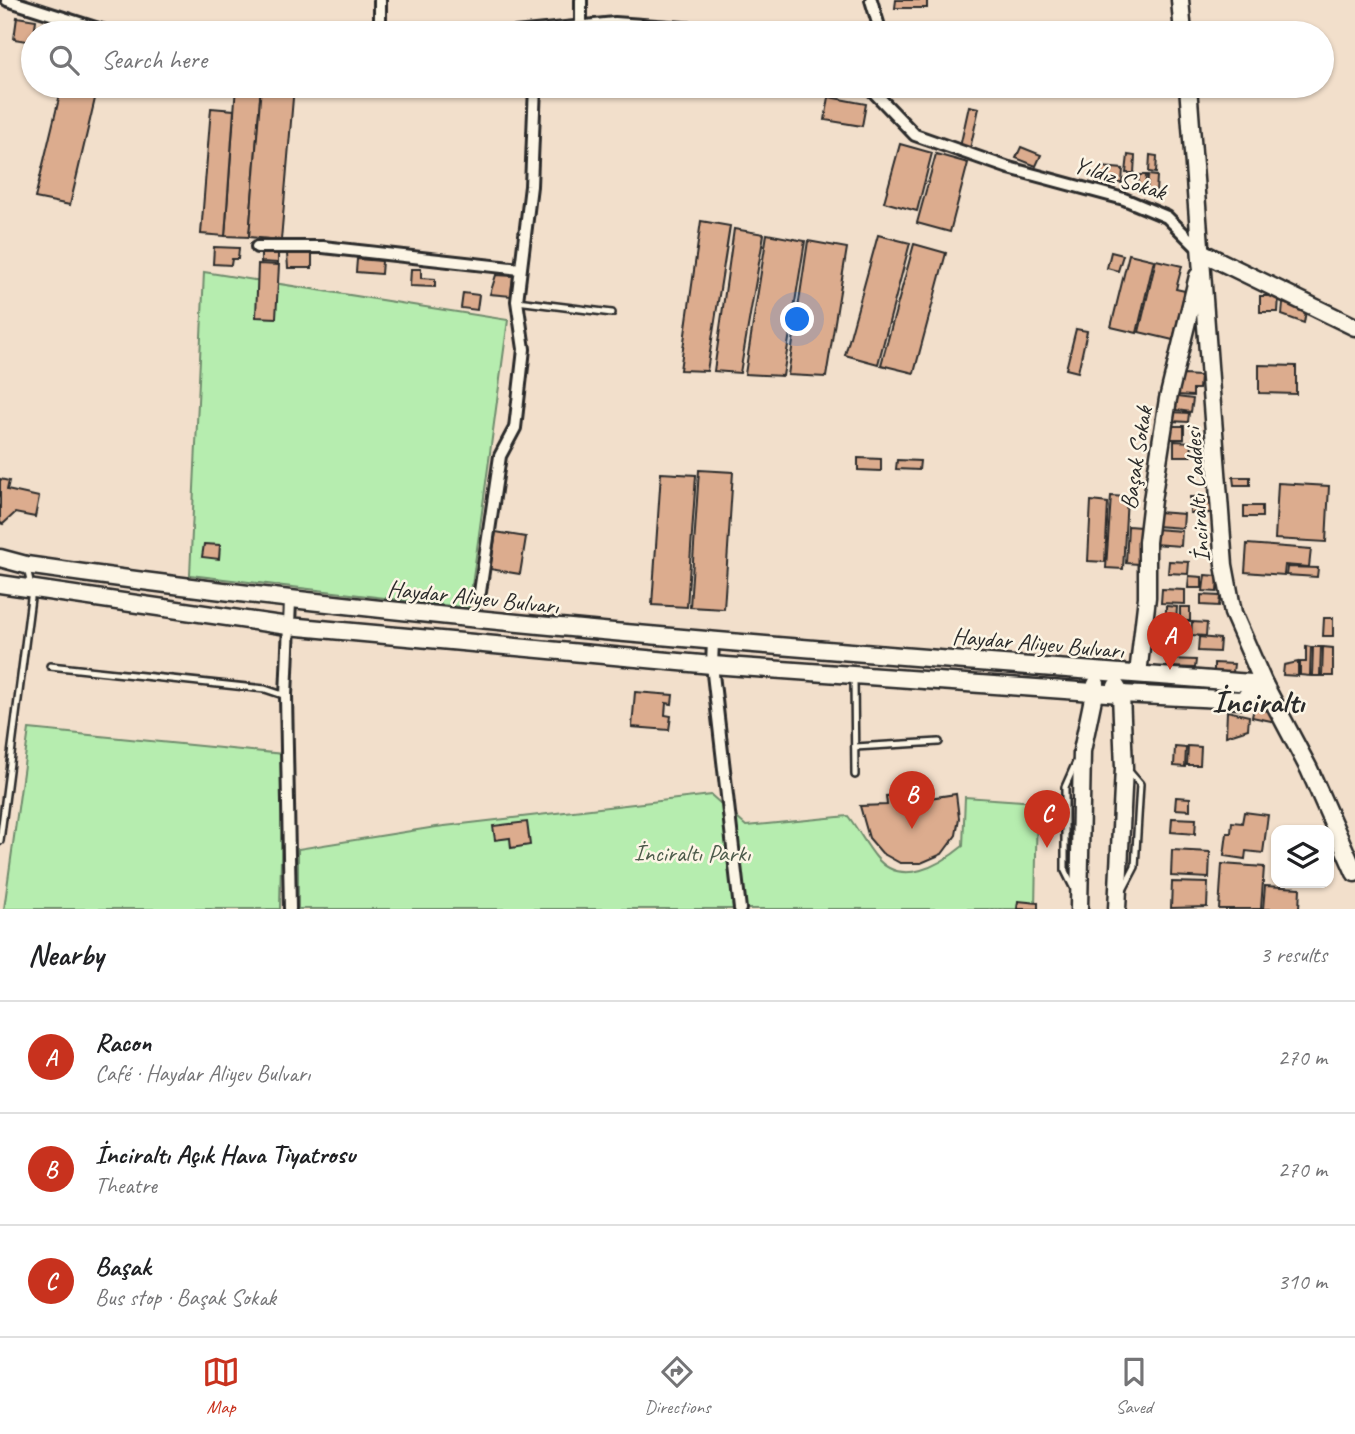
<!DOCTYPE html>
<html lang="en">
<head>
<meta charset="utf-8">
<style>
	:root { --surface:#fff; --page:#f2f2f2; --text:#202124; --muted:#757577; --line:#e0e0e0; --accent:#c8321e }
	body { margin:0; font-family:Caveat,sans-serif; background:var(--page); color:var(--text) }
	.controls { position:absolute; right:21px; bottom:21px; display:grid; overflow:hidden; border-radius:14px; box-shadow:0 2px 5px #0004 }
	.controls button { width:63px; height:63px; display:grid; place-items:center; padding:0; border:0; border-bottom:2px solid var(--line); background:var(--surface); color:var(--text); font:35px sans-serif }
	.you { position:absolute; left:798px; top:320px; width:24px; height:24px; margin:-18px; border:5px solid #fff; border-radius:50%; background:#1a73e8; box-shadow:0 0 0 10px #1a73e833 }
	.badge { display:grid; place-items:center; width:46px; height:46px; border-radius:50%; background:var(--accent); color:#fff; font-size:23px; font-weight:700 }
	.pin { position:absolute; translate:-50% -58px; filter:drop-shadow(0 2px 4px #0008) }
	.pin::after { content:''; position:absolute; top:37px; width:24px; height:21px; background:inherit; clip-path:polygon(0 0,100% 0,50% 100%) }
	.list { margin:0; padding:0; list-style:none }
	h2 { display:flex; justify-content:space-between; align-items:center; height:91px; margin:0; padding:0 28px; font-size:30px }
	h2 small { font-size:23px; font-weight:400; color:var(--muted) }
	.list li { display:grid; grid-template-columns:46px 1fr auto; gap:21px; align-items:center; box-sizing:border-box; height:112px; padding:0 28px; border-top:2px solid var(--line) }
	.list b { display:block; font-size:26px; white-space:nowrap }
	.list p { margin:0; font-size:23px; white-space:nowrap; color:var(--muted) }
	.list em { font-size:23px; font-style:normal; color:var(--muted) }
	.icon { flex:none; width:38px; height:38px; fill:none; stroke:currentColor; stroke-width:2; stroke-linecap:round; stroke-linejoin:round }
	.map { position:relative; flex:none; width:1355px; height:909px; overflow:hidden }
	.search { position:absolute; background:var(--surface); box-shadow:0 2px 5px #0004; left:21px; right:21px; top:21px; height:77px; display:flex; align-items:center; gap:18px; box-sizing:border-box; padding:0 24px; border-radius:38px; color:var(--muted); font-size:26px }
	.sheet { height:427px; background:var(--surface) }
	nav { display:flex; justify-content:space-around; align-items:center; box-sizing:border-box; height:98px; border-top:2px solid var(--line); background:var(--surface); font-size:19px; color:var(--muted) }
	nav a { display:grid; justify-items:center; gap:4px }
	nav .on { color:var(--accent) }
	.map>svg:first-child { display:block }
	.green { fill:#b6edaf; stroke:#708c6d; stroke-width:2 }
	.building { fill:#dcac8e; stroke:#2b2b2b; stroke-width:2 }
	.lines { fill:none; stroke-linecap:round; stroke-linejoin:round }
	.lane-casing { stroke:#2b2b2b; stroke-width:10 }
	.street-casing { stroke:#2b2b2b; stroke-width:16 }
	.secondary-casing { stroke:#2b2b2b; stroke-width:21 }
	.lane { stroke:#fcf5e5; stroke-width:5 }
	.street { stroke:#fcf5e5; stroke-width:10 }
	.secondary { stroke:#fcf5e5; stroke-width:16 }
	.labels { text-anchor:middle; stroke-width:5; stroke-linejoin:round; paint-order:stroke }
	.street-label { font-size:24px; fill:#2b2b2b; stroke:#fcf5e5 }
	.park-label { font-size:24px; fill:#4e5c4c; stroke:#fcf5e5 }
	.district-label { font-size:32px; font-weight:bold; fill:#2b2b2b; stroke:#fcf5e5 }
</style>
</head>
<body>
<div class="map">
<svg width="1355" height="909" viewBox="0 0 1355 909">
	<rect width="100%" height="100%" fill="#f2dfcb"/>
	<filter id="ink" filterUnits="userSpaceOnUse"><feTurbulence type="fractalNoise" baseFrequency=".0143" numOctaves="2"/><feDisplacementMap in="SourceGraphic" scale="14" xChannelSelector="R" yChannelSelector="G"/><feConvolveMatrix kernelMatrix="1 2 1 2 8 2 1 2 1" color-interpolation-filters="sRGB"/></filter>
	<g filter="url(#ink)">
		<!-- green -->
		<g class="green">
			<path d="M204 272 508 320 469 608 190 575Z"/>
			<path d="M29 729 283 754 280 909H4Z"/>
			<path d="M711 795 746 826 848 816C858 829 866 845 876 857 901 888 940 865 963 846L965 797 1037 802 1035 909H298V849L436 827Z"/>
		</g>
		<!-- building -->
		<g class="building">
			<path d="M896 0H927V8H895Z"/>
			<path d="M17 17 36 20 33 42 14 39Z"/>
			<path d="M62 86H98L70 205 35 198Z"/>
			<path d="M236 86H261L249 237 225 236Z"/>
			<path d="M261 86H294L281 240 249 237Z"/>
			<path d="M829 97 866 104 862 126 825 120Z"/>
			<path d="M969 106 979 108 970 149 960 147Z"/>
			<path d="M211 108 234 110 225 236 201 234Z"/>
			<path d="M900 144 932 153 917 211 884 202Z"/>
			<path d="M1021 147 1041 155 1036 166 1016 158Z"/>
			<path d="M936 154 968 163 950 232 917 223Z"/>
			<path d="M1128 155 1135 156 1134 173H1126Z"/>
			<path d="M1150 155 1157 156 1156 173 1149 172Z"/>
			<path d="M1101 167 1123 169 1122 183 1100 182Z"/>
			<path d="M1139 175H1146L1145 192 1138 191Z"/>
			<path d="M1148 175 1157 176 1156 193 1147 192Z"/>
			<path d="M701 221 730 226 707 371 680 370Z"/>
			<path d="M734 229 764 234 740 373 714 371Z"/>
			<path d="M767 234 805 241 783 376 745 374Z"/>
			<path d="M878 235 910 243 878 364 845 355Z"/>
			<path d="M808 241 847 248 826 377 788 375Z"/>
			<path d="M914 244 946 253 914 373 881 365Z"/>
			<path d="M214 247 239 248 238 259H232L231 265 213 264Z"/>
			<path d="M261 251 278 252V263L261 262Z"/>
			<path d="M1111 252 1123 255 1118 271 1107 268Z"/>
			<path d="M312 253V268H288L287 254Z"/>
			<path d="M1129 254 1154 260 1137 333 1111 327Z"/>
			<path d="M357 259 382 261 381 274 356 272Z"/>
			<path d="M1156 260 1182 266 1176 289 1185 291 1173 340 1139 332Z"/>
			<path d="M258 264 279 265 276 318 256 317Z"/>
			<path d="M411 269H421V278L435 279V287L410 286Z"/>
			<path d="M496 275 513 276 511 296 490 294Z"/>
			<path d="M463 293 479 295 477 310 461 308Z"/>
			<path d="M1260 296H1279L1278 312H1260Z"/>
			<path d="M1283 303 1306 311 1304 323 1282 315Z"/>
			<path d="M1076 329 1087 331 1078 372 1066 369Z"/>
			<path d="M1259 365 1296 366V394L1259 393Z"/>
			<path d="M1183 375 1200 376 1199 389H1193V396L1178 395Z"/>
			<path d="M1177 397 1193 399 1191 412 1176 410Z"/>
			<path d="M1171 412 1189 413 1188 422 1171 421Z"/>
			<rect x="1169" y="426" width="15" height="13"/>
			<path d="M1174 441 1192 442 1191 456H1174Z"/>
			<path d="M858 458 881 459V471L858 470Z"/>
			<path d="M897 460 920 461 919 470 896 469Z"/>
			<path d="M699 470 733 472 724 609 690 607Z"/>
			<path d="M661 473 696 475 687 607 652 605Z"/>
			<path d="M1233 477H1250V485H1234Z"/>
			<path d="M0 479 9 481 7 490 39 497 35 517 15 513 3 524 0 523Z"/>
			<path d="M1278 483 1329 486 1326 542 1275 539Z"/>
			<path d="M1111 496 1127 497 1123 569 1106 568Z"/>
			<rect x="1190" y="497" width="21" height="16"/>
			<path d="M1091 501 1108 503 1105 562 1088 561Z"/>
			<rect x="1244" y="506" width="18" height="11"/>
			<path d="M1157 512 1184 514 1183 528 1156 526Z"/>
			<path d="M1128 526 1140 527 1138 564 1126 563Z"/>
			<path d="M1154 529 1182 531 1181 546 1153 544Z"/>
			<path d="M496 532 526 537 520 574 490 569Z"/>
			<path d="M204 544 220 545 219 559 202 557Z"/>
			<path d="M1247 544 1311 549 1309 567 1285 565 1284 575 1245 572Z"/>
			<path d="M1169 561 1189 562 1188 574 1168 573Z"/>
			<path d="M1287 567 1318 568 1317 577 1286 575Z"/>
			<path d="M1205 575 1218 576 1217 592 1203 591Z"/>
			<path d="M1189 576 1202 577V588H1188Z"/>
			<path d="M1162 589 1185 590V604L1161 603Z"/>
			<path d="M1201 595 1220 596 1219 606 1201 605Z"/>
			<path d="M1166 606 1177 607 1176 621H1166Z"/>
			<rect x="1180" y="607" width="10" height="14"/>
			<path d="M1324 618H1333V636H1323Z"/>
			<path d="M1192 622 1207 623 1206 636 1191 635Z"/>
			<path d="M1161 625H1176L1175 636 1161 635Z"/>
			<path d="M1199 637 1220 639 1219 652 1198 651Z"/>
			<rect x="1166" y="638" width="8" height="19"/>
			<path d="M1306 646 1311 647 1310 676 1300 675V662H1306Z"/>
			<path d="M1313 647H1321L1320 676H1312Z"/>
			<path d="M1323 647 1333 648V676H1322Z"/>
			<path d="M1168 659 1196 660 1195 668 1168 667Z"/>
			<path d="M1298 662V676L1283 675 1284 665Z"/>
			<path d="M1214 663 1234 664 1233 672H1214Z"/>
			<path d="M635 692 673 695 672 704 666 703 665 715 671 716 669 730 632 727Z"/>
			<path d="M1254 708 1278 713 1276 722 1252 717Z"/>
			<path d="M1227 711 1249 716 1248 729 1226 736Z"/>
			<path d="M1188 746 1201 747 1200 765H1187Z"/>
			<path d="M1175 747 1186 748 1185 767 1174 766Z"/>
			<path d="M928 792 929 798 956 794 959 818 956 835 942 854 921 863H900L882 853 869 838 860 806 887 805 886 796Z"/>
			<path d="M1176 797 1190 798V810L1175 809Z"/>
			<path d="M1244 812 1268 815 1263 853 1246 851 1245 859 1224 856 1227 833H1231L1232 822 1242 823Z"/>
			<path d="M1172 818 1196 819 1195 834 1171 832Z"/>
			<path d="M527 822 530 845 511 848 510 838 495 840 493 826Z"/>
			<path d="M1172 850 1210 852 1209 878 1171 876Z"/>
			<path d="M1222 864 1264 867 1261 909H1219Z"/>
			<path d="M1172 882 1208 883 1207 907 1171 908Z"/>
			<path d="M1265 886 1300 888 1299 909H1263Z"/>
			<path d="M1018 901 1038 903V909H1017Z"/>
		</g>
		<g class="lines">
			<defs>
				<g id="lane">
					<path d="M517 301 612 313"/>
					<path d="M50 666 265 689 286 696"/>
					<path d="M854 679 855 775"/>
					<path d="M855 747 939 742"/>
					<path d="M0 841 32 590 27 568"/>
					<path d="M1074 889 1065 871V787L1077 760"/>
					<path d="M1123 890 1135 867 1140 784 1127 769"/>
				</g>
				<g id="street">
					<path d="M7 0 111 33"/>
					<path d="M871 0 881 33"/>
					<path d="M581 26V0"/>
					<path d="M379 33H403"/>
					<path d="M380 33V0"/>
					<path d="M515 33 615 23 752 33"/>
					<path d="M868 86 915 135 1009 168 1124 199 1167 217 1201 251"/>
					<path d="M257 247H323L520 269"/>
					<path d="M480 592 500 456 515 428 524 349 517 301 531 186 535 86"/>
					<path d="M713 641 712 665 740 909"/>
					<path d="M290 909 286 696 290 601"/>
				</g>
				<g id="secondary">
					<path d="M1180 0 1183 33"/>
					<path d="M1188 86 1224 565 1233 613 1264 684 1309 769 1355 873"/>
					<path d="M1203 253 1355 327"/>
					<path d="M0 558 26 565C436 624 850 652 1264 684"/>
					<path d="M0 584 288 626 712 665 1121 694 1241 700 1264 684"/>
					<path d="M1138 674 1147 597V542L1152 500 1168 399 1198 276"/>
					<path d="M1116 686 1121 694 1124 768 1117 909"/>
					<path d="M1079 909 1082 751 1096 684"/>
				</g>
			</defs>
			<!-- lane casing -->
			<use href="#lane" class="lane-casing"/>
			<!-- street casing -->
			<use href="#street" class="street-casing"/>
			<!-- secondary casing -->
			<use href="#secondary" class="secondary-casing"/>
			<!-- lane -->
			<use href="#lane" class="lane"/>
			<!-- street -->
			<use href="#street" class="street"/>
			<!-- secondary -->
			<use href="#secondary" class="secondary"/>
		</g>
	</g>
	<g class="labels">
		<!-- street labels -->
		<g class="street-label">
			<text transform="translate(1120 178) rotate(18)" y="8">Yıldız Sokak</text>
			<text transform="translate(1136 458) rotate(-81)" y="8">Başak Sokak</text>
			<text transform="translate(1197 495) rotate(-94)" y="8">İnciraltı Caddesi</text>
			<text transform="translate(473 597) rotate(6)" y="8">Haydar Aliyev Bulvarı</text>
			<text transform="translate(1038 643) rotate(5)" y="8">Haydar Aliyev Bulvarı</text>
		</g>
		<!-- park labels -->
		<g class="park-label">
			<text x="692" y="861">İnciraltı Parkı</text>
		</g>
		<!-- district labels -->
		<g class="district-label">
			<text x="1258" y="712">İnciraltı</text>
		</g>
	</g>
</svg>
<div class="controls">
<button><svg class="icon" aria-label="layers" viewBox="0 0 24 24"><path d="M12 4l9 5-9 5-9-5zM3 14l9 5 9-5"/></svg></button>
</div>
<div class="you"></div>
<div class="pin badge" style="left:1170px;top:670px">A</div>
<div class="pin badge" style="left:912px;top:829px">B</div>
<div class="pin badge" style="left:1047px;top:848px">C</div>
<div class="search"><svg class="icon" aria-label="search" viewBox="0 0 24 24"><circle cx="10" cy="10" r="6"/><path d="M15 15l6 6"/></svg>Search here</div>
</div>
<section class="sheet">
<h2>Nearby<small>3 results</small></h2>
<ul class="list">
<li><span class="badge">A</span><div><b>Racon</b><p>Café · Haydar Aliyev Bulvarı</p></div><em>270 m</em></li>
<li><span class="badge">B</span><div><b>İnciraltı Açık Hava Tiyatrosu</b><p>Theatre</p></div><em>270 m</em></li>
<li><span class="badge">C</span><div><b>Başak</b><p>Bus stop · Başak Sokak</p></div><em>310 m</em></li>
</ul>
</section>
<nav>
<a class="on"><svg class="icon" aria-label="map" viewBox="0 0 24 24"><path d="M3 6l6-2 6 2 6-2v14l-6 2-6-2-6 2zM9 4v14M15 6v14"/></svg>Map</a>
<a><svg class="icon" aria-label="directions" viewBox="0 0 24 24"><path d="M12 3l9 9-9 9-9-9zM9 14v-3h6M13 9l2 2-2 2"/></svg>Directions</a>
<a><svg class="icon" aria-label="saved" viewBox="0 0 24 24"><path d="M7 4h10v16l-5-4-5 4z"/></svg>Saved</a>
</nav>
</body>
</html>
